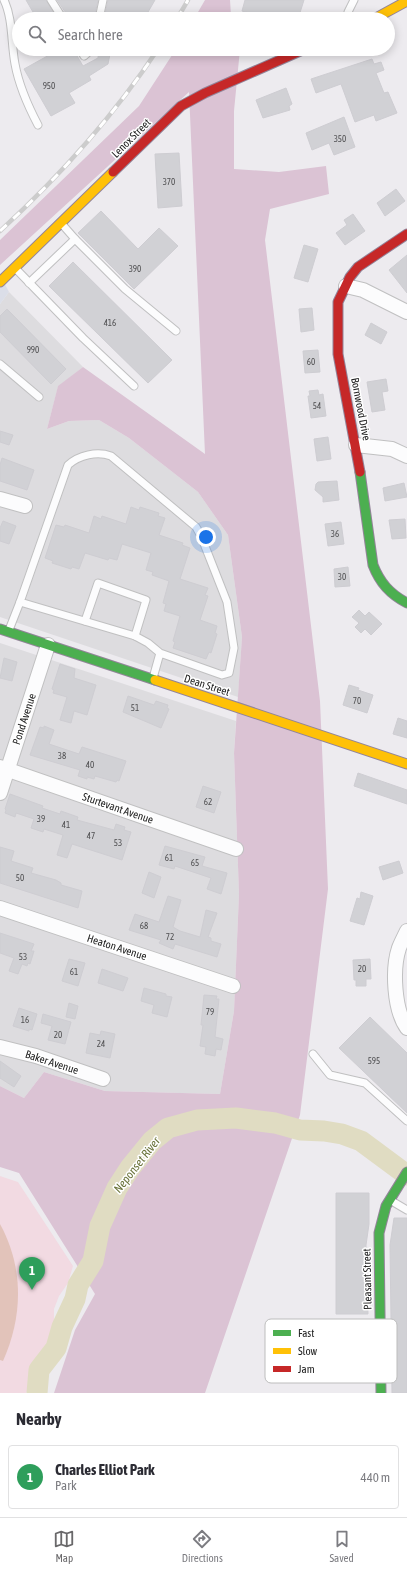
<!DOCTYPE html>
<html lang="en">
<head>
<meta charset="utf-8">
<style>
	:root { --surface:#fff; --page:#f7f7f7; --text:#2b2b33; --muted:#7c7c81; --line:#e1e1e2; --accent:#69686a }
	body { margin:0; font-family:"Asap Condensed",sans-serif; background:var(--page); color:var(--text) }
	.you { position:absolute; left:206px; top:537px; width:14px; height:14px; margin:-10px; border:3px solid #fff; border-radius:50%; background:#1a73e8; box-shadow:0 0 0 6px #1a73e833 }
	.badge { display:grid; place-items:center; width:26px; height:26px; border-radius:50%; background:var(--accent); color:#fff; font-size:13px; font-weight:700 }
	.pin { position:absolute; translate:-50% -33px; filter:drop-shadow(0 1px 2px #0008) }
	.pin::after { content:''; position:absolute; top:21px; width:14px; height:12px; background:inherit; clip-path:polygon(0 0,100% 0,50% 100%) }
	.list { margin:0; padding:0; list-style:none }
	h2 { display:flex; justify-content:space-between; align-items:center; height:52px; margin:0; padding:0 16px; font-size:17px }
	h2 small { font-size:13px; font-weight:400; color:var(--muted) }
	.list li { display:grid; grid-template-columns:26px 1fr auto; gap:12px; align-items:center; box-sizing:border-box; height:64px; margin:0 8px 8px; padding:0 8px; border:1px solid var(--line); border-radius:4px }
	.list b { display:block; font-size:15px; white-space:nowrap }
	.list p { margin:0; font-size:13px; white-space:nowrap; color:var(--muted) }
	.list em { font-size:13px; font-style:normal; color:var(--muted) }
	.icon { flex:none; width:22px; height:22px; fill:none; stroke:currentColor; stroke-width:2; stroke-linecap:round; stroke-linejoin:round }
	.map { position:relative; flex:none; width:407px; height:1393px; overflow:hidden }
	.search { position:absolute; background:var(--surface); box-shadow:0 2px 10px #0003; left:12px; right:12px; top:12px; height:44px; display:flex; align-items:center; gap:10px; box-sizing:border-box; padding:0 14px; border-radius:22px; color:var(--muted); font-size:15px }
	.sheet { height:124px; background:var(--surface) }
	nav { display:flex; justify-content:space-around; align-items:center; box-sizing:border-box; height:56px; border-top:1px solid var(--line); background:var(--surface); font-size:11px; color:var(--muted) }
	nav a { display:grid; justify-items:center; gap:2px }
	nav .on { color:var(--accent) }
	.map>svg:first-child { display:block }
	.residential { fill:#dddcdf }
	.commercial { fill:#dbdee8 }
	.forest { fill:#dbc3d4 }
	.park { fill:#f2dae2 }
	.pitch { fill:#e2c3ba }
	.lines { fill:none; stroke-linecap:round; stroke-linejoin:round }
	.river { stroke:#e0dcc2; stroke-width:21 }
	.building { fill:#d1d1d5; stroke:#cecdd2 }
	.lane-casing { stroke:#c0c0c1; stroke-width:9 }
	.street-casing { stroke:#c0c0c1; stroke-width:16 }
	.fast-casing { stroke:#938499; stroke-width:11 }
	.slow-casing { stroke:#938499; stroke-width:11 }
	.jam-casing { stroke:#938499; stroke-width:11 }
	.lane { stroke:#fcfcfd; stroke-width:7 }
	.street { stroke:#fcfcfd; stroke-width:14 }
	.fast { stroke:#4caf50; stroke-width:9 }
	.slow { stroke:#ffc107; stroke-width:9 }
	.jam { stroke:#c62828; stroke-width:9 }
	.rail-casing { stroke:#ccc; stroke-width:4.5 }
	.rail { stroke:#fff; stroke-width:3; stroke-dasharray:9; stroke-linecap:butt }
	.labels { text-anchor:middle; stroke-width:3; stroke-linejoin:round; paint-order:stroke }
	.number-label { font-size:9px; fill:#505052 }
	.street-label { font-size:11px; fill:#222; stroke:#fff }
	.water-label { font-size:12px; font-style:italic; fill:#6c753d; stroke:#fff }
	.key { fill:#fff; stroke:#bdbdbd; stroke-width:1 }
	.key-label { font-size:11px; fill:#222 }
</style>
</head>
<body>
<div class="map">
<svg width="407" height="1393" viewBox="0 0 407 1393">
	<rect width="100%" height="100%" fill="#edebef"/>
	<!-- residential -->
	<g class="residential">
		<path d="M9 292 83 367 58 387 47 429 69 421 99 420 129 438 198 492 228 535 242 637 238 697 0 617V304Z"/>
		<path d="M0 643 236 721 234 753 239 894 234 1011 220 1094 105 1091 44 1072 24 1098 0 1086Z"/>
	</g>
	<!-- commercial -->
	<path class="commercial" d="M0 275 9 292 0 304Z"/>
	<!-- forest -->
	<g class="forest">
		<path d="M205 0H230L231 16 243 19H194Z"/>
		<path d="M176 49H240L234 111V169L279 172 326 166 329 194 270 209 265 240 320 701 328 889 300 1115 205 1393H54L75 1330 95 1294 19 1173 0 1167V1086L24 1098 44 1072 105 1091 220 1094 234 1011 239 894 234 753 242 637 228 535 198 492 129 438 99 420 69 421 47 429 58 386 83 367 205 454 189 92 0 265V240L139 106Z"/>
	</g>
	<!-- park -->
	<path class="park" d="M0 1176 18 1182 73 1266 68 1283 59 1296 54 1309V1330L45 1357 26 1393H0Z"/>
	<!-- pitch -->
	<path class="pitch" d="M0 1224C24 1268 23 1316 3 1361L0 1360Z"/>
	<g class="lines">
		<!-- river -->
		<path class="river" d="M37 1393 39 1370 56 1348 62 1327 75 1299 78 1285 93 1261 100 1226 117 1188 130 1168 152 1141 168 1128 197 1120 236 1118 275 1123 300 1130 324 1131 342 1134 361 1141 407 1175"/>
	</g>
	<!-- building -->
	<g class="building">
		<path d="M26 0H46L57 18 37 19Z"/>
		<path d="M57 0H98L94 19H70Z"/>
		<path d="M108 0H155L144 19H104Z"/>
		<path d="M245 0H304L298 19H271L242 11Z"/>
		<path d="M60 49H73L83 66 98 58 99 49H111L108 64 89 76 91 80 69 93 75 103 51 116 24 69Z"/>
		<path d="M372 59 374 64 381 62 384 70 376 73 384 93 388 92 397 113 376 121 374 115 355 122 341 84 316 93 311 79Z"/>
		<path d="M286 88 292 104 289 106 290 110 263 118 256 100Z"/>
		<path d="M344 117 355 147 334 155 329 143 312 150 306 133Z"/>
		<path d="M179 153 182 206 158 208 155 154Z"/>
		<path d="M396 189 405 201 385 216 377 203Z"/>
		<path d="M101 211 138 249 159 228 178 246 134 289 78 233Z"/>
		<path d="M353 214 365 231 345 245 336 233 347 225 344 220Z"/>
		<path d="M304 245 318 249 308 282 294 278Z"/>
		<path d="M407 255V293L389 270Z"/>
		<path d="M73 262 172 360 148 383 49 286Z"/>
		<path d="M312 308 314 330 301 332 299 309Z"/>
		<path d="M7 309 66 369 51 384 0 332V316Z"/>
		<path d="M371 323 387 332 381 344 365 335Z"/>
		<path d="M318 350 320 372 305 373 303 351Z"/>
		<path d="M386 379 388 391 382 392 385 410 372 412 367 382Z"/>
		<path d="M318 390 319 395 323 394 326 416 311 418 308 396H310L309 391Z"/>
		<path d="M0 431 13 435 9 445 0 442Z"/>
		<path d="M328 437 331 459 317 461 314 439Z"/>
		<path d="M2 458 34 470 27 490 0 481V465Z"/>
		<path d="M337 481 339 500 323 502V497L315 490 316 484 318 482Z"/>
		<path d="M404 483 407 497 385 501 383 488Z"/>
		<path d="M131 507 139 510 140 507 159 513 158 516 165 518 159 535 183 543 182 545 190 548 180 579 208 588 205 595 208 596 200 620 217 626 215 633 217 634 211 653 209 652 206 659 173 648 175 642 173 641 180 616 164 611 166 604 163 603 169 581 152 575 153 572 146 570 151 553 122 544 117 560 109 558 108 560 85 553 79 569 72 567 71 569 52 563 53 561 45 558 56 525 64 527 65 525 89 533 94 516 101 519 102 516 126 524Z"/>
		<path d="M405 519 406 538 392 539 389 520Z"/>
		<path d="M3 521 16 526 9 544 0 541V528Z"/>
		<path d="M341 522 344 544 328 546 325 524Z"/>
		<path d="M348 567 350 586 335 587 334 569Z"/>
		<path d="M359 610 365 616 369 612 382 624 371 635 365 629 361 633 355 627 359 623 352 617Z"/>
		<path d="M4 658 17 662 12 681 0 678Z"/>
		<path d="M60 664 75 669 74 678 96 685 87 715 74 711 71 723 60 720 67 697 53 693 54 690 52 689Z"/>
		<path d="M349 685 359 688 358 690 373 695 367 713 343 705Z"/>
		<path d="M128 696 154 705 156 701 168 705 167 708 169 709 161 728 123 712Z"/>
		<path d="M398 718 407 721V738L393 734Z"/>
		<path d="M44 726 54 730 49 744 79 754 82 747 126 761 119 781 117 780 116 782 95 776 94 779 87 777V779L78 776 80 770 30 755 40 727 44 728Z"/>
		<path d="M358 773 407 790V804L354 786Z"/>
		<path d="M203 786 221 792 214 813 196 807Z"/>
		<path d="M10 794 43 806 42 808 60 814 61 811 78 817 77 820 114 830 116 824 125 827 124 830 131 832 122 860 72 844 67 858 57 855 63 835 44 829 43 832 31 828 34 819 16 813 15 817 5 813 6 810 5 809Z"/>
		<path d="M165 846 205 857 202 866 227 873 221 894 207 889 211 878 175 866 174 869 159 865Z"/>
		<path d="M0 847 14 851 11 861 33 868 31 873 56 880 61 883V885L82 891 78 908 0 883Z"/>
		<path d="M399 861 403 873 383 880 379 867Z"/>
		<path d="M149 872 161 877 154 898 142 893Z"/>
		<path d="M361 892 373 896 364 925 350 921 357 898 360 899Z"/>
		<path d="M168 896 181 900 173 927 180 931 200 937 206 910 217 913 208 937 211 938V941L221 944 217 957 175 944 173 949 159 943 161 940 129 930 135 914 159 922Z"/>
		<path d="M0 933 34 944 31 951H34L30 964 28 963 27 966 22 964 18 974 9 971 14 958 0 953Z"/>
		<path d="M69 959 85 963 78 986 62 981Z"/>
		<path d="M370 959 371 979H366V986H356V980H354L353 960Z"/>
		<path d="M102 969 128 978 123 991 98 983Z"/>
		<path d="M144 988 166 994V996L172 997 167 1017 152 1013 154 1005 141 1001Z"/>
		<path d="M204 995 217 996 216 999H219L215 1037 223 1039 221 1050 216 1049 215 1056 205 1054 206 1047 200 1046 203 1025H201Z"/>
		<path d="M69 1003 78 1006 75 1019 66 1017Z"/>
		<path d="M19 1008 37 1014 32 1030 29 1029V1031L13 1026Z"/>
		<path d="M43 1014 71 1022 65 1044 48 1040 52 1026 41 1023Z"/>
		<path d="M370 1017 407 1053V1113L339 1048Z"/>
		<path d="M101 1031 115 1034 110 1058 86 1053 90 1033 100 1035Z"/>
		<path d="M0 1061 21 1076 14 1087 0 1078Z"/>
		<path d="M336 1193H369V1224L366 1245 368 1314H336Z"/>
		<path d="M394 1218H407V1393H392L390 1245Z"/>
	</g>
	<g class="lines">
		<defs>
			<g id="lane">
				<path d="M4 0C13 19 11 43 15 64 19 86 28 106 38 125"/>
				<path d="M51 0 63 19"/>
				<path d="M99 19 103 0"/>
				<path d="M351 19 348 12 354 0"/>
				<path d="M80 49 84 56 92 49"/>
				<path d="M75 239 125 289 176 331"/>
				<path d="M15 268 83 338 134 386"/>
				<path d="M29 283 75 239 61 223"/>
				<path d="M0 364 39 397"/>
				<path d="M85 621 98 583 146 600 135 636"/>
				<path d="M9 630 20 602"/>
				<path d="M153 678 160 653 222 675 229 673 234 648 227 602 201 536 196 527 111 456C97 451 79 455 68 465L20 602 135 636 148 643 160 653"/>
				<path d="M313 1054 330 1075 365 1083 407 1121"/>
				<path d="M390 1200 407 1210"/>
			</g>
			<g id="street">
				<path d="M346 286 363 290 407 312"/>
				<path d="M356 445 392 449 407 456"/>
				<path d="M0 499 25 506"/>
				<path d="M0 767 236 849"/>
				<path d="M0 793 48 645"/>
				<path d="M0 908 233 986"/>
				<path d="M407 931C404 937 401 943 399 948 392 969 394 1010 407 1028"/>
				<path d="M0 1047 36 1056 103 1079"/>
			</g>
			<g id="fast">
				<path d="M360 472 373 565C380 583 390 594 407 603"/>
				<path d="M0 629 155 680"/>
				<path d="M381 1393 379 1233 386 1206 407 1172"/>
			</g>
			<g id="slow">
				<path d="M374 19 407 1"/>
				<path d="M0 282 113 172"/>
				<path d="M155 680 407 764"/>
			</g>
			<g id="jam">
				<path d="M113 172 181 106 205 93 305 49"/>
				<path d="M360 472 338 354V302L350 277 358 267 407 234"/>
			</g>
		</defs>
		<!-- lane casing -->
		<use href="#lane" class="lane-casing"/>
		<!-- street casing -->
		<use href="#street" class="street-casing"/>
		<!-- fast casing -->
		<use href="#fast" class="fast-casing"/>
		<!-- slow casing -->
		<use href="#slow" class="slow-casing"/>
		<!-- jam casing -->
		<use href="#jam" class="jam-casing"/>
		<!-- lane -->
		<use href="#lane" class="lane"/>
		<!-- street -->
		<use href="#street" class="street"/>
		<!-- fast -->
		<use href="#fast" class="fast"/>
		<!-- slow -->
		<use href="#slow" class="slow"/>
		<!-- jam -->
		<use href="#jam" class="jam"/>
		<defs>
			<g id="rail">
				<path d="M177 19 188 0"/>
				<path d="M0 231C60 176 113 117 158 49"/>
			</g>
		</defs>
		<!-- rail casing -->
		<use href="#rail" class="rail-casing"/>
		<!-- rail -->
		<use href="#rail" class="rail"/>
	</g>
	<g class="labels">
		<!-- number labels -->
		<g class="number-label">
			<text x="49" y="89">950</text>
			<text x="340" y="142">350</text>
			<text x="169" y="185">370</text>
			<text x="135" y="272">390</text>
			<text x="110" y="326">416</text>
			<text x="33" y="353">990</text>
			<text x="311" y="365">60</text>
			<text x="317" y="409">54</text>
			<text x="335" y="537">36</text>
			<text x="342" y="580">30</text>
			<text x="357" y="704">70</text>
			<text x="135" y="711">51</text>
			<text x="62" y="759">38</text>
			<text x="90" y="768">40</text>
			<text x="208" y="805">62</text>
			<text x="41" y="822">39</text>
			<text x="66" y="828">41</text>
			<text x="91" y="839">47</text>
			<text x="118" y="846">53</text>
			<text x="169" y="861">61</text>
			<text x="195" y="866">65</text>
			<text x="20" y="881">50</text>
			<text x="144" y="929">68</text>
			<text x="170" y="940">72</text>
			<text x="23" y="960">53</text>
			<text x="362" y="972">20</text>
			<text x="74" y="975">61</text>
			<text x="210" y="1015">79</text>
			<text x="25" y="1023">16</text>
			<text x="58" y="1038">20</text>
			<text x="101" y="1047">24</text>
			<text x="374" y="1064">595</text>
		</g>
		<!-- street labels -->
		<g class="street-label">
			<text transform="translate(131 138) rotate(-45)" y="4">Lenox Street</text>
			<text transform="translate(361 409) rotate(79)" y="4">Bornwood Drive</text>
			<text transform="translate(207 685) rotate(18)" y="4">Dean Street</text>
			<text transform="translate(24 719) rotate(-72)" y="4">Pond Avenue</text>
			<text transform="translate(118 808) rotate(19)" y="4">Sturtevant Avenue</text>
			<text transform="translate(117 947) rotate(18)" y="4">Heaton Avenue</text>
			<text transform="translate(52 1062) rotate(18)" y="4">Baker Avenue</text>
			<text transform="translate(367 1279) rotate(-91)" y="4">Pleasant Street</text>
		</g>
		<!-- water labels -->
		<g class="water-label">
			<text transform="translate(137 1165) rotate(-52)" y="4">Neponset River</text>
		</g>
	</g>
	<!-- legend -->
	<rect x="265" y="1319" width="132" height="64" rx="6" class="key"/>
	<rect x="273" y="1330" width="18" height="6" fill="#4caf50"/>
	<rect x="273" y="1348" width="18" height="6" fill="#ffc107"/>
	<rect x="273" y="1366" width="18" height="6" fill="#c62828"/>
	<g class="key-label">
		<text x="298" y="1337">Fast</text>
		<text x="298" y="1355">Slow</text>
		<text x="298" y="1373">Jam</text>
	</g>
</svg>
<div class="you"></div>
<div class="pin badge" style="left:32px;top:1290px;background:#2e9e5b">1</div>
<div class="search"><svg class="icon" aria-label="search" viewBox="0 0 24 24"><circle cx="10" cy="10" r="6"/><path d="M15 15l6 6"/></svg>Search here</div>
</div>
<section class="sheet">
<h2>Nearby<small></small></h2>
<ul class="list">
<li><span class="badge" style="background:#2e9e5b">1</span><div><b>Charles Elliot Park</b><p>Park</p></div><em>440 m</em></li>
</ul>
</section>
<nav>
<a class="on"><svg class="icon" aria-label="map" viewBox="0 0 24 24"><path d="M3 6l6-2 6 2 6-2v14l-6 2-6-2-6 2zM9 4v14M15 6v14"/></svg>Map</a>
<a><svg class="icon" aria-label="directions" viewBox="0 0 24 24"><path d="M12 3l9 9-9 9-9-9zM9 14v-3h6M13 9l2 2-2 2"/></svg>Directions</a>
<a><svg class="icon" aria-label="saved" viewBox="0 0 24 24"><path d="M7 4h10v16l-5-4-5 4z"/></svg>Saved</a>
</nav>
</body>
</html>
